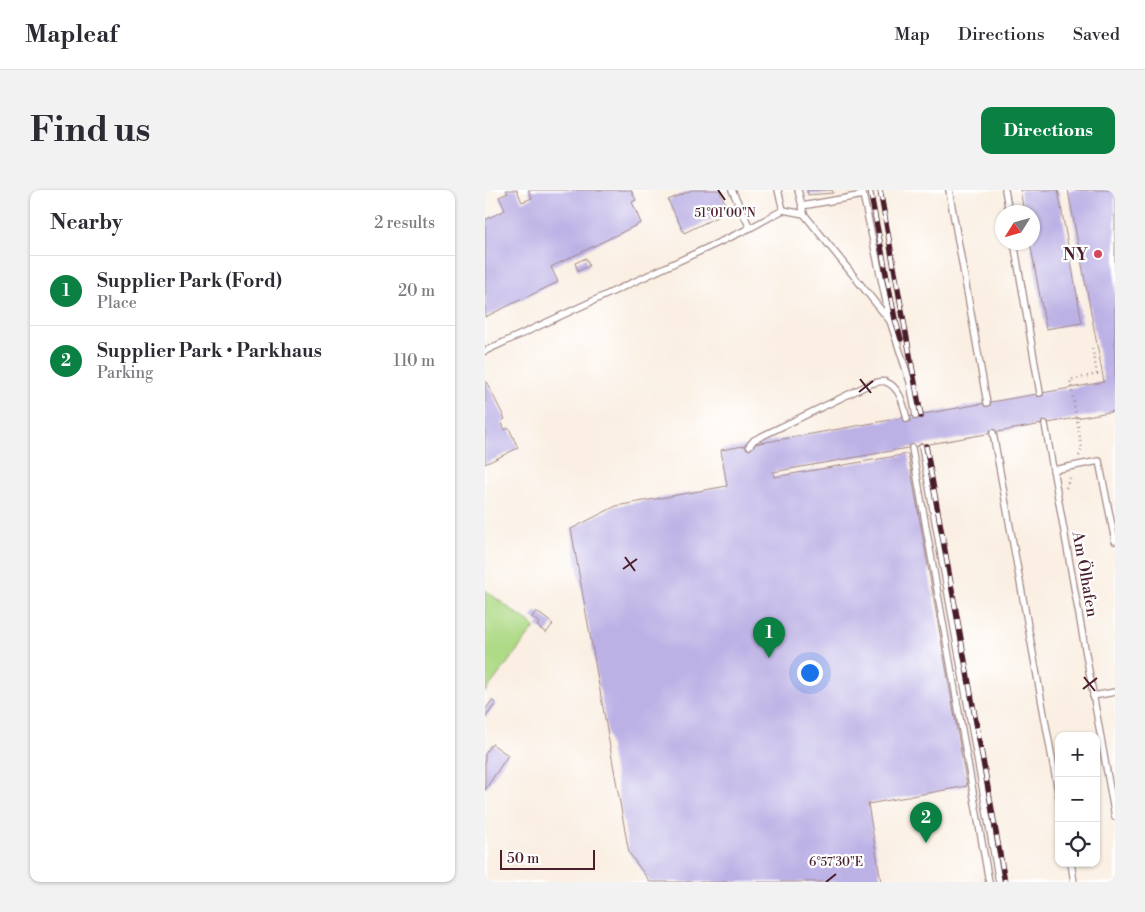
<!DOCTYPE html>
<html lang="en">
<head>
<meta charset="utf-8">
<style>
	:root { --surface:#fff; --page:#f2f2f3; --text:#2b2b33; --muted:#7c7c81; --line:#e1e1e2; --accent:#0b8043 }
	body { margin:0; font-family:"Libre Bodoni",serif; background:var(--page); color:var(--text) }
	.controls { position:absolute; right:15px; bottom:15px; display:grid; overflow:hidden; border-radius:10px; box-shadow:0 1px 4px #0004 }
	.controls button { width:45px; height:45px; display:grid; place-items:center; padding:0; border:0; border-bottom:1px solid var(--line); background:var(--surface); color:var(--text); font:25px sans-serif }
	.compass { position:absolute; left:510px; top:15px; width:45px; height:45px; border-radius:50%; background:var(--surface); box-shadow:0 1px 4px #0004; rotate:233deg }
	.scale { position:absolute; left:15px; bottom:12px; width:95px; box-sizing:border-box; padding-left:5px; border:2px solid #4a1f2b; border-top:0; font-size:14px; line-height:18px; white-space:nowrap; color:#4a1f2b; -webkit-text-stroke:4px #fff; paint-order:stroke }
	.you { position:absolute; left:324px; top:482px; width:18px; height:18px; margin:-12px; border:4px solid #fff; border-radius:50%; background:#1a73e8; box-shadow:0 0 0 8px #1a73e833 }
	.badge { display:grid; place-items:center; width:32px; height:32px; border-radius:50%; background:var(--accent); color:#fff; font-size:16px; font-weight:700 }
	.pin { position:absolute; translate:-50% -41px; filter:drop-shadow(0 1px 2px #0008) }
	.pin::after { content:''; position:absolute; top:26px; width:18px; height:15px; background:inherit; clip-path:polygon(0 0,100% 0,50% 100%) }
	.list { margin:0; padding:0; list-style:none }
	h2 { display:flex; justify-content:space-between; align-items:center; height:65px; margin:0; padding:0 20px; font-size:21px }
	h2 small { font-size:16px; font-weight:400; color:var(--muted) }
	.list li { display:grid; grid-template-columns:32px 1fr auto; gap:15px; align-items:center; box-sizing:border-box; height:70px; padding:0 20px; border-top:1px solid var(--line) }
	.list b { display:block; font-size:19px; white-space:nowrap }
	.list p { margin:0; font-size:16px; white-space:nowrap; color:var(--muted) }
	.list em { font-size:16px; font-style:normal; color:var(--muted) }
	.icon { flex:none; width:28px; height:28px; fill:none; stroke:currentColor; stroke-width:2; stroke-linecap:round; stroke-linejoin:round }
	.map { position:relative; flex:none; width:630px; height:692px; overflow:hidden; border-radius:10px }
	header { display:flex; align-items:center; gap:30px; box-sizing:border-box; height:70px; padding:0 25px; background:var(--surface); border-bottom:1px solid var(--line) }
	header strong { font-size:24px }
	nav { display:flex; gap:28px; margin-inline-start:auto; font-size:18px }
	.intro { display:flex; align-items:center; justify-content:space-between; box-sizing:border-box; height:120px; padding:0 30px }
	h1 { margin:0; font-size:35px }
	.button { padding:12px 22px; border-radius:10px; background:var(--accent); color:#fff; font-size:18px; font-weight:700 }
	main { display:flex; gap:30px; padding:0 30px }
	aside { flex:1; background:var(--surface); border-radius:10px; box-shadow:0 1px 4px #0004 }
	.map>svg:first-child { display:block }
	.green { fill:#aeda86; stroke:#7c7c58 }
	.building { fill:#bcb1e5 }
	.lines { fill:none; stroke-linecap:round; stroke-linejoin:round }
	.lane-casing { stroke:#a28786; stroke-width:8 }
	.path { stroke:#a28786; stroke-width:2.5; stroke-dasharray:1 4; stroke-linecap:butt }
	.lane { stroke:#fff; stroke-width:5.5 }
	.rail-casing { stroke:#4a1f2b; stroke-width:5.5 }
	.rail { stroke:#fff; stroke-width:4; stroke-dasharray:11; stroke-linecap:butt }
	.ticks { fill:none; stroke:#4a1f2b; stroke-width:2 }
	.poi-dot { fill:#d1495b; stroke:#fff; stroke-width:2 }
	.labels { text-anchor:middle; stroke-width:4.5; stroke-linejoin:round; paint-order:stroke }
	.poi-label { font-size:16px; font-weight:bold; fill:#4a1f2b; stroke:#fff; text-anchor:end }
	.street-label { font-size:16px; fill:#4a1f2b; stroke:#fff }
	.ticks-label { font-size:12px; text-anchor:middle; fill:#4a1f2b; stroke:#fff; stroke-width:4.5; stroke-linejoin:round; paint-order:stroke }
</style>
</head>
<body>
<header>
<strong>Mapleaf</strong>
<nav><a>Map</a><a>Directions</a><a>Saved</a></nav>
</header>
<div class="intro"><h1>Find us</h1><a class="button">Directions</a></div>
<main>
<aside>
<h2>Nearby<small>2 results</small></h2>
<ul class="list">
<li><span class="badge">1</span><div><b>Supplier Park (Ford)</b><p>Place</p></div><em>20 m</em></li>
<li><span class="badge">2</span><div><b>Supplier Park • Parkhaus</b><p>Parking</p></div><em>110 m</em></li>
</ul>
</aside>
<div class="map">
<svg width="630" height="692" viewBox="0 0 630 692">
	<rect width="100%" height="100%" fill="#fff"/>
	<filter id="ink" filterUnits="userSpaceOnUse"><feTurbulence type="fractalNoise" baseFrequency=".02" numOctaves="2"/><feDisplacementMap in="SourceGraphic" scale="10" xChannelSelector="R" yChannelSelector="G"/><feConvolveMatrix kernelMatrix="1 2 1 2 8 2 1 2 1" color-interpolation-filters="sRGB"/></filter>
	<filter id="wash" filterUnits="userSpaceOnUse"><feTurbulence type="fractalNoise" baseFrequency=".0096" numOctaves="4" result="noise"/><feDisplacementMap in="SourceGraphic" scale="20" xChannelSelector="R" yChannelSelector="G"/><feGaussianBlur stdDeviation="1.12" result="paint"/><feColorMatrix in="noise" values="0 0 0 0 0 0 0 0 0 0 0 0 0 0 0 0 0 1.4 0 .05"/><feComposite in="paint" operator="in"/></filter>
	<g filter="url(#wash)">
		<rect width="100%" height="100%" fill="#faefe2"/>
		<!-- green -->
		<path class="green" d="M0 400 50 437 0 502Z"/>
		<g id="blocks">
			<!-- building -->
			<g class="building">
				<path d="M21 0H32L37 12 47 8 43 0H146L151 10 147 12 156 33 66 77 73 92 0 127V30L20 20 14 7 23 3Z"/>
				<path d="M207 0H234L244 21 199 43 183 10Z"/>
				<path d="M322 0H347L348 3 323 5Z"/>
				<path d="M535 0H573L597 133 561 139 545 52H548V22H539Z"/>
				<path d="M583 0H630V221L288 282 289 287 423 264 482 596 383 614 396 692H165L144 663 86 339 131 316 242 296 236 260 619 192Z"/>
				<path d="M101 68 104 76 93 81 90 73Z"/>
				<path d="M1 191 20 229 16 231 20 240 24 238 33 258 0 274V192Z"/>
				<path d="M51 421 68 434 61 443 52 436 54 433 47 427Z"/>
				<path d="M7 510 11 514 0 528V520Z"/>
				<path d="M7 554 23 565 0 600V564Z"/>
			</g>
		</g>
	</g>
	<g filter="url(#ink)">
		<use href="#blocks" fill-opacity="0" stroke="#a28786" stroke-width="1"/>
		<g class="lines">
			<defs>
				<g id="lane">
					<path d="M247 0 265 38 298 20 319 24"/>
					<path d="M293 0 298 20"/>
					<path d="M313 0 319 24 405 131 425 192 431 226"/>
					<path d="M377 0 405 130"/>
					<path d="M464 0 502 213"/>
					<path d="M520 0 524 22"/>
					<path d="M317 16 378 5"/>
					<path d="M529 52 555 203"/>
					<path d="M0 161 265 38"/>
					<path d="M560 234 630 627"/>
					<path d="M508 243 574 607"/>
					<path d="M264 256 269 250 385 194C390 193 397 190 401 192 415 197 419 216 422 229"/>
					<path d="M437 257 514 692"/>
					<path d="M427 258 504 692"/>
					<path d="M568 280 614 271 630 351"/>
					<path d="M608 506 630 502"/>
					<path d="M586 673 589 692"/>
				</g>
			</defs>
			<!-- lane casing -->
			<use href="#lane" class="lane-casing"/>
			<!-- path -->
			<g class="path">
				<path d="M594 266 597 259 585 190 612 184 607 156"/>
				<path d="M581 298 586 285"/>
			</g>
			<!-- lane -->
			<use href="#lane" class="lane"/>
			<defs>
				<g id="rail">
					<path d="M385 0 410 129 416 149"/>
					<path d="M395 0 436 226"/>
					<path d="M441 256 520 692"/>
				</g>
			</defs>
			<!-- rail casing -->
			<use href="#rail" class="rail-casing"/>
			<!-- rail -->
			<use href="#rail" class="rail"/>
		</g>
	</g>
	<!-- ticks -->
	<path class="ticks" d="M233 0 240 10M375 189 386 203M374 202 388 191M140 367 150 381M138 379 152 369M599 487 610 501M598 499 612 488M341 692 351 684"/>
	<!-- markers -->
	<circle class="poi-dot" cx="613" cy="64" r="5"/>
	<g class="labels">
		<!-- poi labels -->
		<g class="poi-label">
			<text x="603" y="70">NY</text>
		</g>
		<!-- street labels -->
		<g class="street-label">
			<text transform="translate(601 384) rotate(80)" y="6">Am Ölhafen</text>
		</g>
	</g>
	<g class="ticks-label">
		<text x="240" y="27">51°01'00"N</text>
		<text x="351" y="676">6°57'30"E</text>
	</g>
</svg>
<div class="controls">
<button>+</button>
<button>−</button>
<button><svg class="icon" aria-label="locate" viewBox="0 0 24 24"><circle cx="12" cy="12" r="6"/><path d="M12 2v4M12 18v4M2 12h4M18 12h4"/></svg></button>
</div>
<svg class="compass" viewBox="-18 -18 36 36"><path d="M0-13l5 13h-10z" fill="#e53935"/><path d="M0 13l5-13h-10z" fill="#7c7c81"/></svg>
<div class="scale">50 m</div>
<div class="you"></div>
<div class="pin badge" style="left:284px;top:468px">1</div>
<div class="pin badge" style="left:441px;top:653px">2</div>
</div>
</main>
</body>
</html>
